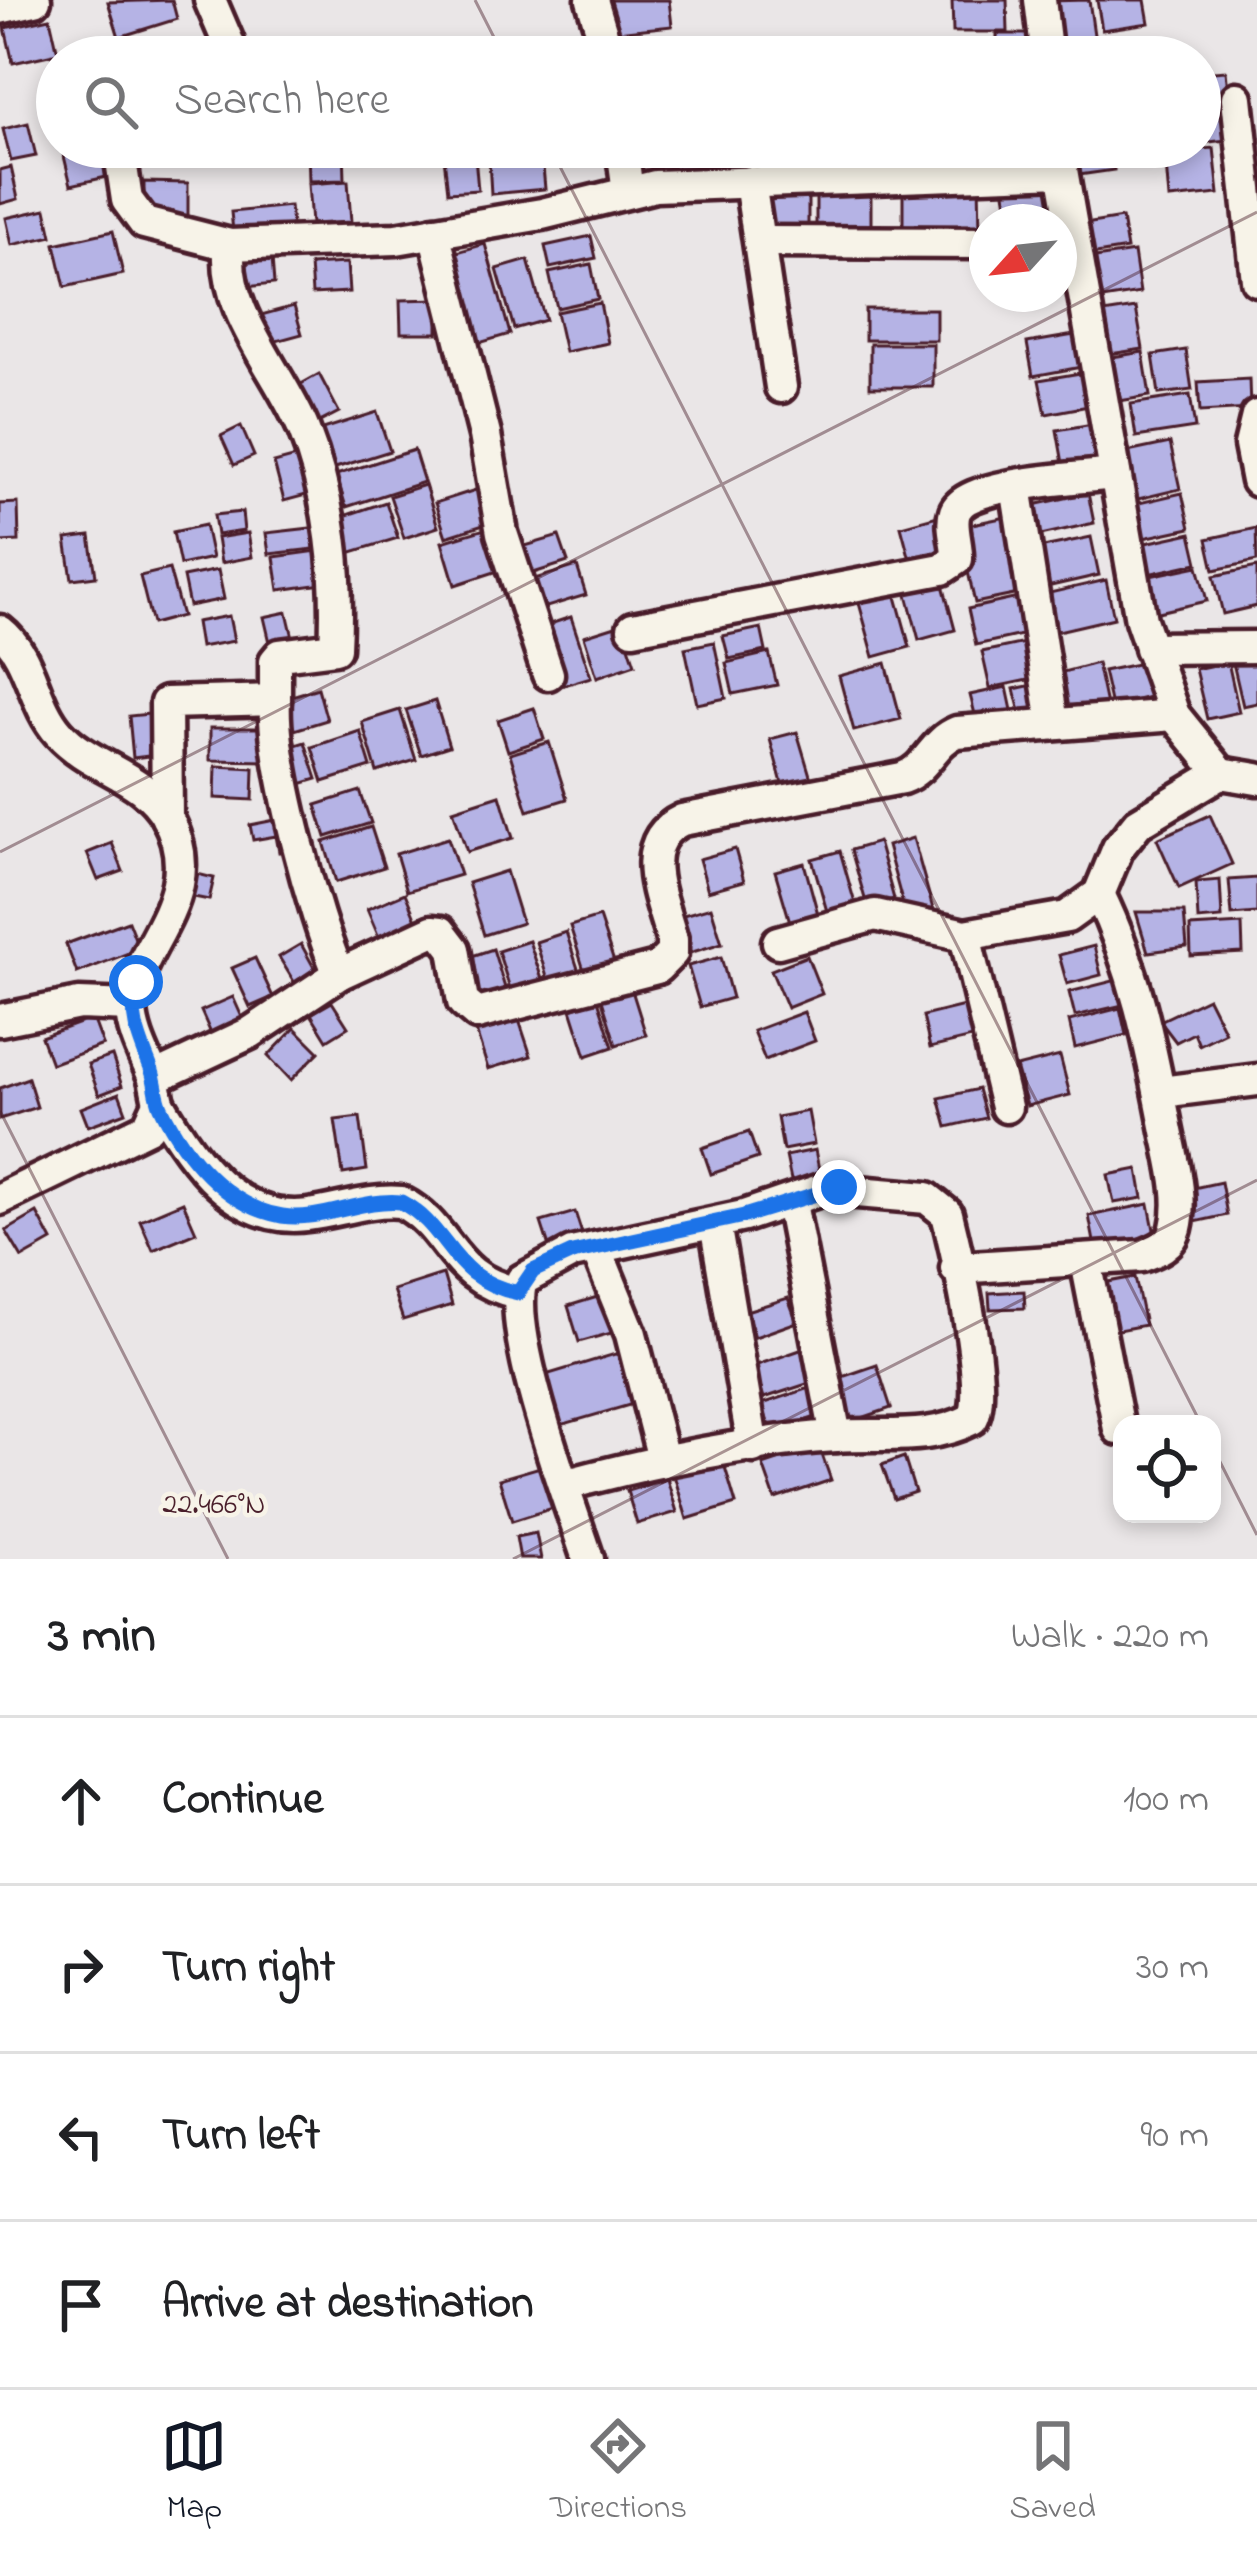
<!DOCTYPE html>
<html lang="en">
<head>
<meta charset="utf-8">
<style>
	:root { --surface:#fff; --page:#f2f2f2; --text:#202124; --muted:#757577; --line:#e0e0e0; --accent:#111827 }
	body { margin:0; font-family:"Indie Flower",sans-serif; background:var(--page); color:var(--text) }
	.controls { position:absolute; right:36px; bottom:36px; display:grid; overflow:hidden; border-radius:24px; box-shadow:0 6px 18px #0003 }
	.controls button { width:108px; height:108px; display:grid; place-items:center; padding:0; border:0; border-bottom:3px solid var(--line); background:var(--surface); color:var(--text); font:60px sans-serif }
	.compass { position:absolute; left:969px; top:204px; width:108px; height:108px; border-radius:50%; background:var(--surface); box-shadow:0 6px 18px #0003; rotate:243deg }
	.stop { position:absolute; width:36px; height:36px; margin:-27px; border:9px solid #1a73e8; border-radius:50%; background:#fff }
	.stop.end { background:#1a73e8; border-color:#fff; box-shadow:0 3px 12px #0008 }
	.list { margin:0; padding:0; list-style:none }
	h2 { display:flex; justify-content:space-between; align-items:center; height:156px; margin:0; padding:0 48px; font-size:51px }
	h2 small { font-size:39px; font-weight:400; color:var(--muted) }
	.list li { display:grid; grid-template-columns:78px 1fr auto; gap:36px; align-items:center; box-sizing:border-box; height:168px; padding:0 48px; border-top:3px solid var(--line) }
	.list b { display:block; font-size:45px; white-space:nowrap }
	.list em { font-size:39px; font-style:normal; color:var(--muted) }
	.icon { flex:none; width:66px; height:66px; fill:none; stroke:currentColor; stroke-width:2; stroke-linecap:round; stroke-linejoin:round }
	.map { position:relative; flex:none; width:1257px; height:1559px; overflow:hidden }
	.search { position:absolute; background:var(--surface); box-shadow:0 6px 18px #0003; left:36px; right:36px; top:36px; height:132px; display:flex; align-items:center; gap:30px; box-sizing:border-box; padding:0 42px; border-radius:66px; color:var(--muted); font-size:45px }
	.sheet { height:828px; background:var(--surface) }
	nav { display:flex; justify-content:space-around; align-items:center; box-sizing:border-box; height:168px; border-top:3px solid var(--line); background:var(--surface); font-size:33px; color:var(--muted) }
	nav a { display:grid; justify-items:center; gap:6px }
	nav .on { color:var(--accent) }
	.map>svg:first-child { display:block }
	.building { fill:#b5b3e5; stroke:#4a1f2b; stroke-width:3 }
	.lines { fill:none; stroke-linecap:round; stroke-linejoin:round }
	.street-casing { stroke:#4a1f2b; stroke-width:39 }
	.street { stroke:#f7f3e8; stroke-width:30 }
	.route { stroke:#1a73e8; stroke-width:15 }
	.ticks { fill:none; stroke:#4a1f2b; stroke-width:3; stroke-opacity:0.45 }
	.ticks-label { font-size:30px; text-anchor:middle; fill:#4a1f2b; stroke:#f7f3e8; stroke-width:9; stroke-linejoin:round; paint-order:stroke }
</style>
</head>
<body>
<div class="map">
<svg width="1257" height="1559" viewBox="0 0 1257 1559">
	<rect width="100%" height="100%" fill="#eae6e7"/>
	<filter id="ink" filterUnits="userSpaceOnUse"><feTurbulence type="fractalNoise" baseFrequency=".00833" numOctaves="2"/><feDisplacementMap in="SourceGraphic" scale="24" xChannelSelector="R" yChannelSelector="G"/><feConvolveMatrix kernelMatrix="1 2 1 2 8 2 1 2 1" color-interpolation-filters="sRGB"/></filter>
	<g filter="url(#ink)">
		<!-- building -->
		<g class="building">
			<path d="M172 0 177 19 119 37 108 2Z"/>
			<path d="M603 0H669L672 26 607 33Z"/>
			<path d="M952 0H1007L1008 32H953Z"/>
			<path d="M1089 0 1095 42 1056 48 1048 1Z"/>
			<path d="M1097 0H1145L1149 23 1102 30Z"/>
			<path d="M50 18 58 53 13 63 5 28Z"/>
			<rect x="997" y="34" width="37" height="23"/>
			<path d="M682 41 684 57H622L621 48Z"/>
			<path d="M1117 43 1119 57H1076L1074 50Z"/>
			<path d="M1226 71 1229 101 1200 104V73Z"/>
			<path d="M1233 104 1236 139 1200 143V108Z"/>
			<path d="M28 123 36 156 11 161 3 129Z"/>
			<path d="M109 147 115 175 71 185 64 156Z"/>
			<path d="M124 147H156L160 163 129 170Z"/>
			<path d="M159 147H200L203 156 164 165Z"/>
			<path d="M308 147H344L345 180 309 181Z"/>
			<path d="M709 147V168L652 174 649 153Z"/>
			<path d="M718 147H753L751 165H720Z"/>
			<path d="M761 147H796V165L763 166Z"/>
			<rect x="809" y="147" width="57" height="7"/>
			<path d="M1067 147H1111L1114 170 1072 176Z"/>
			<path d="M1214 148 1219 194 1169 199 1165 152Z"/>
			<path d="M542 155 545 189 491 194 489 160Z"/>
			<path d="M475 156 478 190 448 192 444 158Z"/>
			<path d="M11 167 18 199 0 204V170Z"/>
			<path d="M903 178H979L980 237 903 238Z"/>
			<path d="M1050 178 1058 222H1010L1004 186Z"/>
			<path d="M348 181 351 222 311 224 308 184Z"/>
			<path d="M144 182 188 183V216L144 215Z"/>
			<path d="M816 182H871V234L816 236Z"/>
			<path d="M767 186H808V235L767 236Z"/>
			<path d="M290 206 293 235 234 241 231 212Z"/>
			<path d="M46 209 52 236 12 245 6 218Z"/>
			<path d="M1122 218 1127 249 1090 255 1085 224Z"/>
			<path d="M113 231 123 274 65 287 55 244Z"/>
			<path d="M591 236 596 258 550 268 545 246Z"/>
			<path d="M485 244 510 334 469 346 443 256Z"/>
			<path d="M1134 252 1140 293 1096 300 1089 259Z"/>
			<path d="M272 259 274 284 236 288 234 263Z"/>
			<path d="M528 260 545 320 514 329 497 269Z"/>
			<path d="M347 263 349 292 312 294 310 265Z"/>
			<path d="M591 264 598 299 557 308 549 273Z"/>
			<path d="M438 299V333H401L400 300Z"/>
			<path d="M600 303 608 343 565 352 556 312Z"/>
			<path d="M294 306 302 334 269 343 261 315Z"/>
			<path d="M1136 308 1143 349 1103 355 1097 314Z"/>
			<rect x="865" y="309" width="71" height="31"/>
			<path d="M1086 333 1092 365 1033 376 1027 343Z"/>
			<rect x="870" y="344" width="63" height="43"/>
			<path d="M1186 350 1192 390 1159 394 1153 355Z"/>
			<path d="M1143 352 1150 396 1113 402 1106 358Z"/>
			<path d="M1092 371 1099 404 1046 414 1039 380Z"/>
			<path d="M319 374 339 412 312 426 292 389Z"/>
			<path d="M1249 379 1250 409 1200 412 1198 382Z"/>
			<path d="M1190 395 1195 428 1136 437 1131 404Z"/>
			<path d="M377 412 390 451 332 469 320 430Z"/>
			<path d="M1099 423 1106 461 1064 469 1057 430Z"/>
			<path d="M241 426 254 456 234 465 221 436Z"/>
			<path d="M1170 443 1180 489 1134 500 1123 453Z"/>
			<path d="M414 450 424 482 346 507 336 475Z"/>
			<path d="M300 456 310 494 284 501 274 463Z"/>
			<path d="M425 485 438 527 404 538 390 496Z"/>
			<path d="M485 487 496 521 446 537 435 503Z"/>
			<path d="M1088 493 1094 523 1041 535 1034 505Z"/>
			<path d="M1182 493 1190 528 1134 540 1126 506Z"/>
			<path d="M386 502 398 538 349 553 338 518Z"/>
			<path d="M18 503 19 541 0 542V504Z"/>
			<path d="M242 512 244 531 217 535 214 515Z"/>
			<path d="M941 515 952 556 912 567 901 526Z"/>
			<path d="M1011 516 1028 592 975 603 958 527Z"/>
			<path d="M205 525 212 558 180 565 173 532Z"/>
			<path d="M311 528 314 549 269 554 266 533Z"/>
			<path d="M488 528 501 570 455 585 442 542Z"/>
			<path d="M1256 528 1257 561 1214 570 1207 539Z"/>
			<path d="M248 533 252 557 221 563 217 538Z"/>
			<path d="M1191 533 1198 563 1148 574 1141 544Z"/>
			<path d="M90 536 96 576 72 579 66 539Z"/>
			<path d="M559 536 568 562 524 576 515 549Z"/>
			<path d="M1091 537 1099 575 1047 587 1039 548Z"/>
			<path d="M325 550 330 583 279 590 274 557Z"/>
			<path d="M577 566 586 595 537 610 528 581Z"/>
			<path d="M1198 566 1207 601 1154 613 1145 577Z"/>
			<path d="M1257 567V606L1223 614 1214 576Z"/>
			<path d="M169 569 182 616 152 624 140 576Z"/>
			<path d="M218 570 224 599 189 606 183 577Z"/>
			<path d="M1106 580 1114 618 1054 632 1045 594Z"/>
			<path d="M942 581 955 630 919 640 906 591Z"/>
			<path d="M895 593 910 647 874 657 859 603Z"/>
			<path d="M1027 596 1035 632 976 645 968 609Z"/>
			<path d="M287 612 295 646 272 651 264 617Z"/>
			<path d="M229 616 234 641 200 647 196 622Z"/>
			<path d="M571 617 591 677 558 687 538 628Z"/>
			<path d="M622 624 635 664 597 677 584 636Z"/>
			<path d="M761 628 766 651 729 659 723 636Z"/>
			<path d="M714 642 726 698 697 704 685 648Z"/>
			<path d="M1029 642 1037 678 990 688 982 652Z"/>
			<path d="M769 653 777 685 733 694 726 663Z"/>
			<path d="M1257 658V703L1243 706 1233 663Z"/>
			<path d="M1228 662 1239 712 1207 719 1195 669Z"/>
			<path d="M886 663 901 719 854 731 839 676Z"/>
			<path d="M1097 663 1106 705 1066 713 1059 673Z"/>
			<path d="M1142 663 1149 697 1111 706 1103 671Z"/>
			<path d="M1042 683 1047 715 1022 719 1014 689Z"/>
			<path d="M1007 687 1013 715 977 722 970 695Z"/>
			<path d="M318 688 327 720 294 730 285 698Z"/>
			<path d="M435 701 449 746 421 755 406 710Z"/>
			<path d="M534 708 544 739 508 751 498 720Z"/>
			<path d="M400 710 416 760 377 772 362 722Z"/>
			<path d="M160 713 164 754 133 758 129 716Z"/>
			<path d="M210 728H273V761L210 760Z"/>
			<path d="M360 731 371 767 323 782 312 747Z"/>
			<path d="M797 732 811 779 783 787 770 739Z"/>
			<path d="M305 742 317 779 294 786 282 749Z"/>
			<path d="M549 742 567 799 528 811 510 754Z"/>
			<path d="M216 766 254 768 253 800 215 798Z"/>
			<path d="M360 791 371 823 326 837 316 805Z"/>
			<path d="M500 795 513 838 467 852 453 810Z"/>
			<path d="M1210 815 1232 864 1179 888 1157 839Z"/>
			<path d="M285 818 291 850 279 852 276 836 253 840 250 825Z"/>
			<path d="M371 827 384 867 336 882 324 842Z"/>
			<path d="M448 838 460 875 407 891 396 854Z"/>
			<path d="M913 838 933 909 906 916 887 846Z"/>
			<path d="M878 842 894 899 867 906 851 850Z"/>
			<path d="M112 843 123 871 98 880 87 853Z"/>
			<path d="M735 849 744 881 708 891 699 859Z"/>
			<path d="M840 851 856 907 828 915 812 859Z"/>
			<path d="M804 863 818 914 790 922 775 871Z"/>
			<path d="M506 871 522 923 484 935 468 883Z"/>
			<path d="M189 872 214 878 209 900 184 895Z"/>
			<path d="M1257 878V913L1232 915 1229 880Z"/>
			<path d="M1220 880 1222 918 1198 920 1196 882Z"/>
			<path d="M405 893 419 927 381 942 367 909Z"/>
			<path d="M711 907 722 943 686 954 676 917Z"/>
			<path d="M1136 912H1184L1187 947 1148 952Z"/>
			<path d="M599 917 618 974 588 983 570 926Z"/>
			<path d="M128 921 139 949 77 973 66 944Z"/>
			<path d="M1242 924 1243 953 1191 956 1190 927Z"/>
			<path d="M566 932 581 978 550 987 536 942Z"/>
			<path d="M529 941 546 991 514 1001 498 951Z"/>
			<path d="M301 944 317 973 296 985 279 957Z"/>
			<path d="M1094 946 1101 975 1067 984 1059 955Z"/>
			<path d="M493 949 509 1001 479 1011 463 959Z"/>
			<path d="M807 956 822 994 787 1008 771 970Z"/>
			<path d="M721 957 732 998 700 1007 688 966Z"/>
			<path d="M255 958 273 997 250 1007 232 968Z"/>
			<path d="M1117 980 1123 1005 1075 1016 1069 992Z"/>
			<path d="M630 984 646 1035 616 1045 600 994Z"/>
			<path d="M233 997 245 1024 213 1038 201 1011Z"/>
			<path d="M1208 998 1225 1032 1199 1045 1194 1033 1176 1042 1160 1021Z"/>
			<path d="M598 1000 613 1047 586 1056 571 1009Z"/>
			<path d="M332 1002 348 1027 327 1040 311 1014Z"/>
			<path d="M968 1005 976 1037 930 1048 923 1016Z"/>
			<path d="M1120 1008 1126 1035 1075 1048 1069 1021Z"/>
			<path d="M804 1012 815 1041 765 1060 753 1031Z"/>
			<path d="M517 1014 531 1056 488 1069 475 1028Z"/>
			<path d="M93 1018 103 1045 51 1064 41 1037Z"/>
			<path d="M295 1028 319 1052 291 1080 268 1056Z"/>
			<path d="M112 1056 122 1086 99 1095 88 1064Z"/>
			<path d="M1060 1056 1070 1095 1027 1106 1016 1067Z"/>
			<path d="M28 1078 37 1107 0 1119V1088Z"/>
			<path d="M978 1089 986 1118 947 1127 939 1098Z"/>
			<path d="M119 1093 126 1112 88 1126 81 1108Z"/>
			<path d="M808 1111 814 1144 783 1150 777 1117Z"/>
			<path d="M360 1117 367 1170 343 1174 335 1120Z"/>
			<path d="M749 1132 758 1158 711 1174 702 1148Z"/>
			<path d="M815 1150 821 1179 792 1185 786 1156Z"/>
			<path d="M1138 1169 1143 1198 1114 1203 1108 1175Z"/>
			<path d="M1221 1182 1227 1215 1195 1222 1189 1189Z"/>
			<path d="M183 1202 196 1232 153 1250 140 1220Z"/>
			<path d="M1149 1204 1155 1235 1095 1247 1089 1216Z"/>
			<path d="M575 1212 584 1240 550 1250 541 1222Z"/>
			<path d="M37 1213 52 1241 22 1258 6 1231Z"/>
			<path d="M443 1274 452 1305 403 1320 393 1290Z"/>
			<path d="M1135 1277 1145 1325 1108 1332 1098 1284Z"/>
			<path d="M1024 1291 1025 1308 990 1309 989 1293Z"/>
			<path d="M604 1295 615 1332 579 1342 568 1306Z"/>
			<path d="M788 1298 797 1322 755 1337 746 1311Z"/>
			<path d="M809 1347 819 1380 764 1398 754 1366Z"/>
			<path d="M625 1351 640 1402 554 1427 539 1377Z"/>
			<path d="M877 1365 891 1408 850 1422 836 1379Z"/>
			<path d="M816 1386 825 1414 771 1432 762 1404Z"/>
			<path d="M819 1446 831 1480 775 1499 763 1465Z"/>
			<path d="M722 1457 736 1504 687 1519 673 1472Z"/>
			<path d="M904 1457 915 1492 894 1499 882 1465Z"/>
			<path d="M540 1467 553 1508 512 1521 499 1479Z"/>
			<path d="M667 1479 677 1512 637 1524 627 1491Z"/>
			<path d="M536 1533 541 1559H520L516 1537Z"/>
		</g>
		<g class="lines">
			<defs>
				<g id="street">
					<path d="M210 0 228 42 221 57"/>
					<path d="M592 0 609 57"/>
					<path d="M1040 0 1047 57"/>
					<path d="M0 8 35 0"/>
					<path d="M1237 98 1257 280"/>
					<path d="M119 147 127 200 144 223 230 245 396 239 542 214 655 186 1062 171"/>
					<path d="M622 147 628 192"/>
					<path d="M750 182 781 387"/>
					<path d="M434 232 485 435 502 533 548 674"/>
					<path d="M760 242 987 243"/>
					<path d="M230 245C220 308 281 373 304 430 331 498 339 576 335 648L280 655 275 661V700"/>
					<path d="M1257 416 1250 445 1257 481"/>
					<path d="M1016 486 1053 723"/>
					<path d="M633 628 942 569 957 559C958 544 950 526 955 512 966 482 1083 478 1115 474"/>
					<path d="M0 631C32 656 32 703 59 733 90 768 143 774 167 817 211 898 129 949 131 1009 132 1033 145 1056 154 1078"/>
					<path d="M1150 648 1257 647"/>
					<path d="M1221 773 1257 779"/>
					<path d="M167 818 166 703 275 700C271 760 314 917 339 974"/>
					<path d="M965 935 1006 1107"/>
					<path d="M778 942 875 915 965 935 1067 917 1099 894 1118 848 1138 823 1221 773 1174 715 1141 620 1058 147"/>
					<path d="M0 1020 79 1004 131 1006"/>
					<path d="M1161 1092 1257 1080"/>
					<path d="M159 1103C190 1157 236 1225 308 1215 339 1211 370 1199 401 1202 453 1229 447 1278 518 1293"/>
					<path d="M0 1199 148 1127 159 1103 154 1078 250 1033 339 974 432 931 441 932 454 949 463 1002 477 1014 657 968 672 953V940C662 900 633 843 682 820L902 778C928 769 932 742 957 732L1174 715"/>
					<path d="M791 1203 836 1436"/>
					<path d="M715 1223 753 1447"/>
					<path d="M596 1248 631 1334 663 1459"/>
					<path d="M1086 1261 1119 1429"/>
					<path d="M956 1268 1142 1256C1156 1251 1172 1245 1176 1228 1184 1195 1172 1158 1166 1126 1150 1044 1136 970 1099 894"/>
					<path d="M564 1485C653 1461 743 1442 836 1436 884 1432 927 1442 972 1419 990 1393 956 1250 947 1214L927 1198 823 1189 744 1216 572 1253 522 1280C505 1334 569 1500 588 1559"/>
				</g>
			</defs>
			<!-- street casing -->
			<use href="#street" class="street-casing"/>
			<!-- street -->
			<use href="#street" class="street"/>
		</g>
	</g>
	<g class="lines" filter="url(#ink)">
		<!-- route -->
		<path class="route" d="M136 982C129 1017 139 1039 152 1071 156 1083 156 1096 161 1107 183 1154 227 1207 282 1216 322 1222 361 1198 401 1202 452 1229 447 1278 518 1293L533 1271 572 1253 744 1216 839 1187"/>
	</g>
	<!-- ticks -->
	<path class="ticks" d="M475 0 504 57M550 147 1201 1424M0 852 1257 212M0 1111 228 1559M1212 1446 1257 1535M513 1559 1257 1180"/>
	<g class="ticks-label">
		<text x="214" y="1513">22.466°N</text>
	</g>
</svg>
<div class="controls">
<button><svg class="icon" aria-label="locate" viewBox="0 0 24 24"><circle cx="12" cy="12" r="6"/><path d="M12 2v4M12 18v4M2 12h4M18 12h4"/></svg></button>
</div>
<svg class="compass" viewBox="-18 -18 36 36"><path d="M0-13l5 13h-10z" fill="#e53935"/><path d="M0 13l5-13h-10z" fill="#757577"/></svg>
<div class="stop" style="left:136px;top:982px"></div>
<div class="stop end" style="left:839px;top:1187px"></div>
<div class="search"><svg class="icon" aria-label="search" viewBox="0 0 24 24"><circle cx="10" cy="10" r="6"/><path d="M15 15l6 6"/></svg>Search here</div>
</div>
<section class="sheet">
<h2>3 min<small>Walk · 220 m</small></h2>
<ul class="list">
<li><svg class="icon" aria-label="ahead" viewBox="0 0 24 24"><path d="M12 20V5M6 11l6-6 6 6"/></svg><div><b>Continue</b></div><em>100 m</em></li>
<li><svg class="icon" aria-label="right" viewBox="0 0 24 24"><path d="M7 20v-9h11M14 6l5 5-5 5"/></svg><div><b>Turn right</b></div><em>30 m</em></li>
<li><svg class="icon" aria-label="left" viewBox="0 0 24 24"><path d="M17 20v-9H6M10 6l-5 5 5 5"/></svg><div><b>Turn left</b></div><em>90 m</em></li>
<li><svg class="icon" aria-label="arrive" viewBox="0 0 24 24"><path d="M6 21V4h12l-3 4 3 4H6"/></svg><div><b>Arrive at destination</b></div></li>
</ul>
</section>
<nav>
<a class="on"><svg class="icon" aria-label="map" viewBox="0 0 24 24"><path d="M3 6l6-2 6 2 6-2v14l-6 2-6-2-6 2zM9 4v14M15 6v14"/></svg>Map</a>
<a><svg class="icon" aria-label="directions" viewBox="0 0 24 24"><path d="M12 3l9 9-9 9-9-9zM9 14v-3h6M13 9l2 2-2 2"/></svg>Directions</a>
<a><svg class="icon" aria-label="saved" viewBox="0 0 24 24"><path d="M7 4h10v16l-5-4-5 4z"/></svg>Saved</a>
</nav>
</body>
</html>
